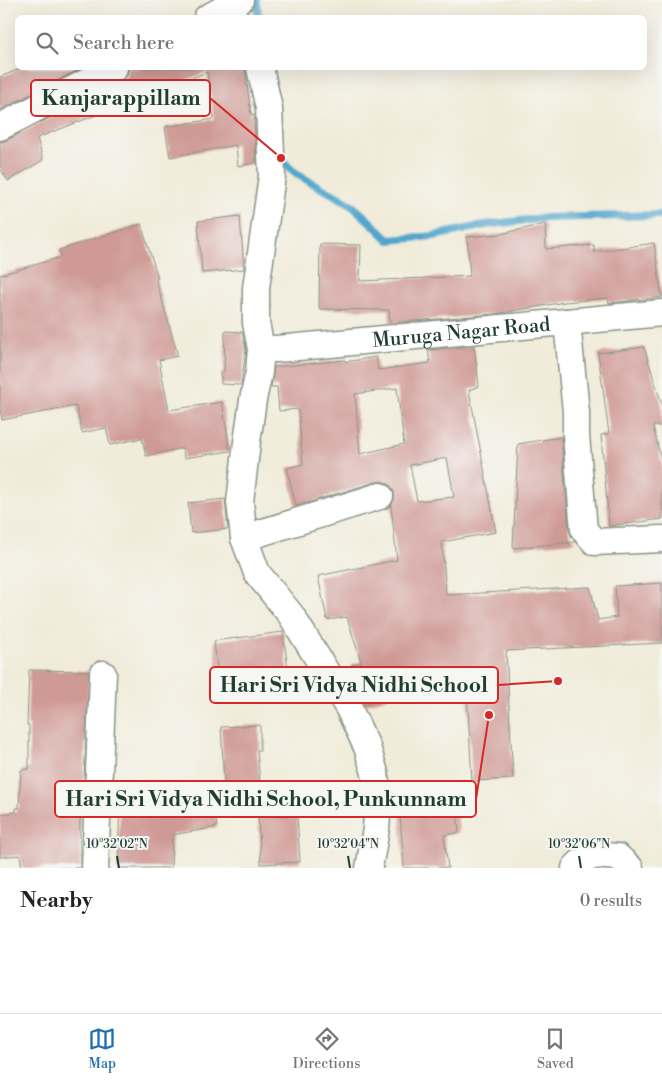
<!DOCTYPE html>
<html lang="en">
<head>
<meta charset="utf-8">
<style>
	:root { --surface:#fff; --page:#f6f6f6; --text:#222; --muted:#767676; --line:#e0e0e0; --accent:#1f6fb2 }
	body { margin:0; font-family:"Libre Bodoni",serif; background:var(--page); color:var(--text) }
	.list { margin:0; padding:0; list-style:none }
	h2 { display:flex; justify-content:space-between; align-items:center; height:65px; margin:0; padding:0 20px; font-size:21px }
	h2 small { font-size:16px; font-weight:400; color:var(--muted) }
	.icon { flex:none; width:28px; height:28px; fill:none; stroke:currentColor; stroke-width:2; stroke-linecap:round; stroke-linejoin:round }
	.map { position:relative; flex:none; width:662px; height:868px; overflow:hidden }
	.search { position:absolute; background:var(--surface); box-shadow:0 5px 20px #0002; left:15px; right:15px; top:15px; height:55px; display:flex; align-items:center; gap:12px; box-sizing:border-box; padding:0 18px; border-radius:8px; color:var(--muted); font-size:19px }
	.sheet { height:145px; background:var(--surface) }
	nav { display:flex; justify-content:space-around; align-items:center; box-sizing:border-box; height:70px; border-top:1px solid var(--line); background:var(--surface); font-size:14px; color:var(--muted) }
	nav a { display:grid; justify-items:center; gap:2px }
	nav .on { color:var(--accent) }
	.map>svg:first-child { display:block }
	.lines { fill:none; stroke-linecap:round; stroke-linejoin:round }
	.stream { stroke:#51a6cd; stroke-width:8 }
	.building { fill:#cf9a95; fill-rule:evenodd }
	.minor-casing { stroke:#889487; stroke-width:29 }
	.minor { stroke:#fff; stroke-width:26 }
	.ticks { fill:none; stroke:#1f3d34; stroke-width:2 }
	.labels { text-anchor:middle; stroke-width:4; stroke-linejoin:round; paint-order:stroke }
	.street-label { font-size:20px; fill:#1f3d34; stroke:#f6f6f2 }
	.ticks-label { font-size:12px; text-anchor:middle; fill:#1f3d34; stroke:#f6f6f2; stroke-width:4; stroke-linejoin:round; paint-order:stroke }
	.leader { fill:none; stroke:#d62828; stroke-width:2 }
	.callout-dot { fill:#d62828; stroke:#f6f6f2; stroke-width:2 }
	.callout { fill:#f6f6f2; stroke:#d62828; stroke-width:2 }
	.callout-label { font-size:21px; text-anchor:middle; font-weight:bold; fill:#1f3d34 }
</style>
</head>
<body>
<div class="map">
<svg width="662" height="868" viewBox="0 0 662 868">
	<rect width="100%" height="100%" fill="#f6f6f2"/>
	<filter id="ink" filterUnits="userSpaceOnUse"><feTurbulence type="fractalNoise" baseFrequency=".02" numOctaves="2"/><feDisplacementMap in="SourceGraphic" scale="10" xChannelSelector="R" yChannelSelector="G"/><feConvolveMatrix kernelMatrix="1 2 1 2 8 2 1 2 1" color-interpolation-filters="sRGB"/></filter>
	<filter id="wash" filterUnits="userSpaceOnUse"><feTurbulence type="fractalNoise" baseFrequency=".0096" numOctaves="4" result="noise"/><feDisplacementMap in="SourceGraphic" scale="20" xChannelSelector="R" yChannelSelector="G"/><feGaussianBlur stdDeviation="1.12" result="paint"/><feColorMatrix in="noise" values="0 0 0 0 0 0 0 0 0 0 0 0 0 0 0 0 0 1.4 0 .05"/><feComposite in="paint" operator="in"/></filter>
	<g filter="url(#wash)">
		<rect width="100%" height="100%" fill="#f1ecda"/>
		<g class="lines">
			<!-- stream -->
			<g class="stream">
				<path d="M256 0 259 18"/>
				<path d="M280 153C284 174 329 190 345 201 361 211 375 227 389 240L434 236 485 225 544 218 662 215"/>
			</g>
		</g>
		<g id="blocks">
			<!-- building -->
			<g class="building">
				<path d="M22 68H82L0 110V77Z"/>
				<path d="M129 68H245L251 115H254L256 163 238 166 236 145 170 157 165 127 214 119 207 72 37 138 43 160 8 181 0 168V142L7 140 121 81 127 76Z"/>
				<path d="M240 216 244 269 202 273 198 221Z"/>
				<path d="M141 224 158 278 156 279 178 356 159 360 169 410 222 402 230 451 184 458 183 448 146 456 142 438 110 445 106 428 82 433 76 406 2 420 0 409V275L61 257 59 250Z"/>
				<path d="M545 224 546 249 594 245V252L654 243 662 297 609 303 608 298 565 302 495 314 390 323 389 310 319 309 320 244 361 245 360 281 470 276 467 237 500 234Z"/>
				<path d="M225 331 242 332 246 350 241 385 221 384V373L224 372Z"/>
				<path d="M474 346 479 386 469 390 496 532 442 542 446 595 590 587 598 620 617 617 615 586 662 583V643L506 651 513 779 472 781 466 674 364 705 351 665 361 662 347 617 327 620 318 576 397 560 391 506 394 500V492L390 485 383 481 376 482 296 506 287 468 303 464 298 409 279 411 277 387H271L274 367 345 360V362L376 357 378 370 430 363 428 350ZM397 388 404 444 360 454 355 394ZM447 458 454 497 417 501 410 465Z"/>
				<path d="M644 347 662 405V426H653L662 464V519L609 526 601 435 609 434 598 353Z"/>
				<path d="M561 437 569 531 575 542 513 548 518 444Z"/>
				<path d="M225 499 228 529 191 533 188 503Z"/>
				<path d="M283 632 290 684 220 693 214 641Z"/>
				<path d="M29 670 89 671 83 805H80V868H22L20 855 0 857V814L16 812V808H19L21 770 29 769V725H27Z"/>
				<path d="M260 725V750H257L261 797 225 800 221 727Z"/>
				<path d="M211 786 217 827 172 835 171 868H118L120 798 179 800 177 791Z"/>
				<path d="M456 795 459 833 444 835 448 868H404L399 800Z"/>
				<path d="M297 815 300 862 261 864 258 817Z"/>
			</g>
		</g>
	</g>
	<g filter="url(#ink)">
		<use href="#blocks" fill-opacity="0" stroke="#889487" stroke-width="1"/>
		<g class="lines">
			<defs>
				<g id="minor">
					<path d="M207 18 240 0"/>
					<path d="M260 68 269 108 272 176 256 288V323L261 349 259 372 253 400 247 442 240 502 244 538 257 573 291 615 349 709 367 747 375 773 378 803 376 829 369 868"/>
					<path d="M0 127 114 68"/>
					<path d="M567 322 576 412V435L584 530 595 542 662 539"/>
					<path id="s1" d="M261 349H277L662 313"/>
					<path d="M244 538 380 496"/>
					<path d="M95 868 103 674"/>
					<path d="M575 868 580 863 594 855 618 857 630 868"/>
				</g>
			</defs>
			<!-- minor casing -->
			<use href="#minor" class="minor-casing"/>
			<!-- minor -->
			<use href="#minor" class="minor"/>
		</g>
	</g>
	<!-- ticks -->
	<path class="ticks" d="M117 856 119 868M348 856 350 868M579 856 581 868"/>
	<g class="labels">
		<!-- street labels -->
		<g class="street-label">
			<text dy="7" stroke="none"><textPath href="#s1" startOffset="201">Muruga Nagar Road</textPath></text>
		</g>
	</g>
	<g class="ticks-label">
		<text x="117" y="848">10°32'02"N</text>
		<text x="348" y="848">10°32'04"N</text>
		<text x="579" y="848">10°32'06"N</text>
	</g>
	<!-- callouts -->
	<path class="leader" d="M281 158L210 98M558 681L498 685M489 715L476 799"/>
	<g class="callout-dot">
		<circle cx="281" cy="158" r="5"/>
		<circle cx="558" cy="681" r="5"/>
		<circle cx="489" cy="715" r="5"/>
	</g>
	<g class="callout">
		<rect x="31" y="80" width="179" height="36" rx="5"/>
		<rect x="210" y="667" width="288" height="36" rx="5"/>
		<rect x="55" y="781" width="421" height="36" rx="5"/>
	</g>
	<g class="callout-label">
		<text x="121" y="105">Kanjarappillam</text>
		<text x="354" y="692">Hari Sri Vidya Nidhi School</text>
		<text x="266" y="806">Hari Sri Vidya Nidhi School, Punkunnam</text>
	</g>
</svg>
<div class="search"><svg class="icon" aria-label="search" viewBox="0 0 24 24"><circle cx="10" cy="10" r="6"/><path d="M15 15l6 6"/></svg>Search here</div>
</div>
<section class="sheet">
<h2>Nearby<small>0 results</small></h2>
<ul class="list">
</ul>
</section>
<nav>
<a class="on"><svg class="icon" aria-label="map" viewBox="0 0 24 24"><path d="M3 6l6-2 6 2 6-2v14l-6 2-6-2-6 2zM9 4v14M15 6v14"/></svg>Map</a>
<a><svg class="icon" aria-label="directions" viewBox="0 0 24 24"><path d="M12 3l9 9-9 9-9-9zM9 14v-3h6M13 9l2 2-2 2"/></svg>Directions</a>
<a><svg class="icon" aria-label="saved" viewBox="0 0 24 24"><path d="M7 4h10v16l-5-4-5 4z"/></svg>Saved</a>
</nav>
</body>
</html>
